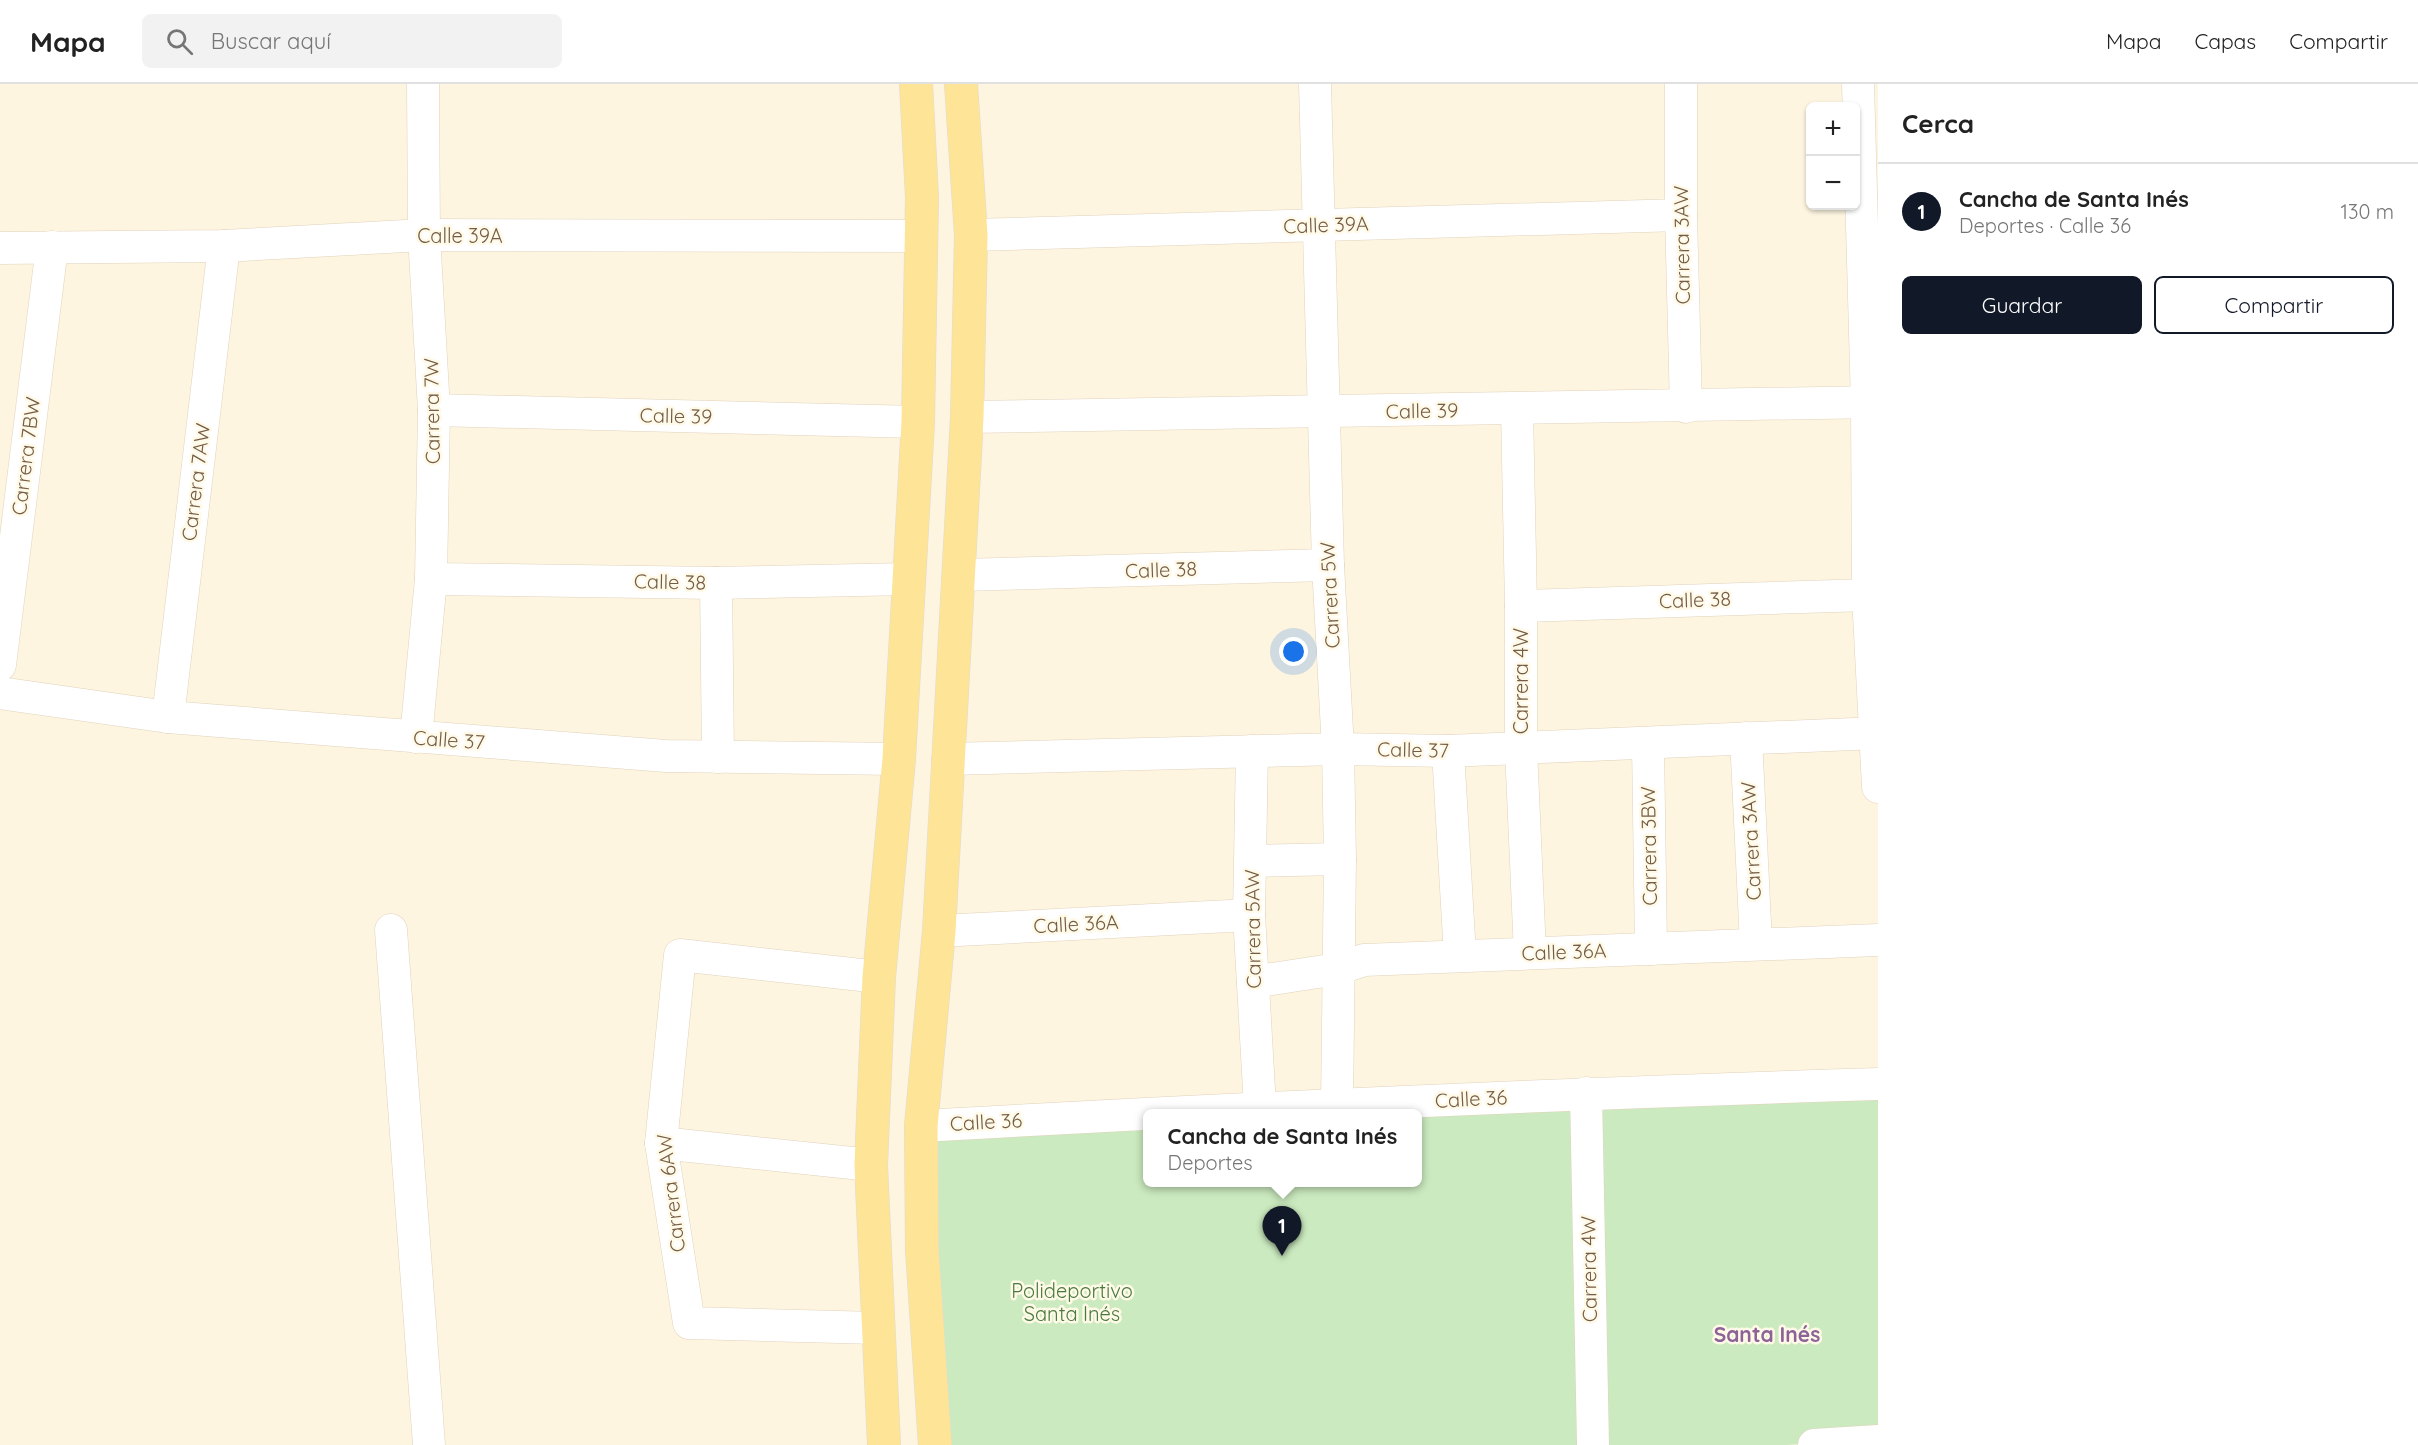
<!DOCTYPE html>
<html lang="es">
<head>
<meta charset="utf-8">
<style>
	:root { --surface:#fff; --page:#f2f2f2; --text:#222; --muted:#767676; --line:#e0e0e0; --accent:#111827 }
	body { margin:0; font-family:Quicksand,sans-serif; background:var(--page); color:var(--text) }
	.controls { position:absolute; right:18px; top:18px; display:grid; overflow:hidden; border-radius:9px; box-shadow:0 2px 4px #0004 }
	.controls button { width:54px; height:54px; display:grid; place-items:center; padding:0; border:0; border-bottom:2px solid var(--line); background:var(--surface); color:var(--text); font:30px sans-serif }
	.you { position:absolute; left:1294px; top:568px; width:21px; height:21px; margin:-15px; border:4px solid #fff; border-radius:50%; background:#1a73e8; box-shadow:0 0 0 9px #1a73e833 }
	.badge { display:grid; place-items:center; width:39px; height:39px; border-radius:50%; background:var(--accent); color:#fff; font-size:20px; font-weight:700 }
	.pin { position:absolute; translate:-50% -50px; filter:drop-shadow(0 2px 3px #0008) }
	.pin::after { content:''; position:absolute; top:32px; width:21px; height:18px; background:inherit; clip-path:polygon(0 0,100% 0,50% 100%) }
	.popup { position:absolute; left:1143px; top:1025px; width:279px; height:78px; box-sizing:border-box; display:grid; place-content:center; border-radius:9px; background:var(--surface); filter:drop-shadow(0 2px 4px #0005); font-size:20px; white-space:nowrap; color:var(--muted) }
	.popup b { font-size:22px; color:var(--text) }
	.popup::after { content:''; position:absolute; left:50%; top:100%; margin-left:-12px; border:12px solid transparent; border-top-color:var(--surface) }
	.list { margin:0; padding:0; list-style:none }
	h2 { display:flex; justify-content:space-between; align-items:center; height:78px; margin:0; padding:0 24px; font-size:26px }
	h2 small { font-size:20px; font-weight:400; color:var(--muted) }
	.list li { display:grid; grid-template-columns:39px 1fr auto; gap:18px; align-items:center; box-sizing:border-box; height:96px; padding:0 24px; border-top:2px solid var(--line) }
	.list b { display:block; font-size:22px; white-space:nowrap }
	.list p { margin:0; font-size:20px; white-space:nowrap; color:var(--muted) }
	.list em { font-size:20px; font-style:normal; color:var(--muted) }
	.actions { display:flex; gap:12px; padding:18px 24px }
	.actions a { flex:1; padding:14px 0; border:2px solid var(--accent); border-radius:9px; text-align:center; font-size:21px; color:var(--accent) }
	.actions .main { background:var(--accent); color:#fff }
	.icon { flex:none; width:33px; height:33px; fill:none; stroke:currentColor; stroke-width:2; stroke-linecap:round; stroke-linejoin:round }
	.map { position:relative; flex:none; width:1878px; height:1361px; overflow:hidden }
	header { display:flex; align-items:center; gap:36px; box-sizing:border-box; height:84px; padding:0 30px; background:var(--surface); border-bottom:2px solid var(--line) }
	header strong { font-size:28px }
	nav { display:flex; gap:33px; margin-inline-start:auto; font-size:21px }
	.search { width:420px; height:54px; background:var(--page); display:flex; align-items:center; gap:15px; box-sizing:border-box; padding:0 21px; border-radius:9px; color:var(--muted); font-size:22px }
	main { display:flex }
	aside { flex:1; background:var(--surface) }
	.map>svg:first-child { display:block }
	.green { fill:#cbeabf }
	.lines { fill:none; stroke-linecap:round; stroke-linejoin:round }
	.minor-casing { stroke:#e1d2bc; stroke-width:33 }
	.major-casing { stroke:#e0dbd7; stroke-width:34 }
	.minor { stroke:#fff; stroke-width:32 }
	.major { stroke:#fde497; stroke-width:33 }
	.labels { text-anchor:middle; stroke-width:5; stroke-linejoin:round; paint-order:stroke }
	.street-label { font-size:20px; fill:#745d47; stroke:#fff9e7 }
	.park-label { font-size:20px; fill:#497a3f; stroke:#fff9e7 }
	.neighbourhood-label { font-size:21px; font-weight:bold; fill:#8c6297; stroke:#fff9e7 }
</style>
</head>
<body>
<header>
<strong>Mapa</strong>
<div class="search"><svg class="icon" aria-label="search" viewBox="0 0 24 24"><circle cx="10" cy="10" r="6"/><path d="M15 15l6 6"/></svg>Buscar aquí</div>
<nav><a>Mapa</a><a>Capas</a><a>Compartir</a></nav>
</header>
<main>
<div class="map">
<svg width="1878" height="1361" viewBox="0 0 1878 1361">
	<rect width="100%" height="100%" fill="#fdf5e0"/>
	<!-- green -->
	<path class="green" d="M1878 1003V1355L1786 1361H938L921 1042 1147 1032V1098H1417V1030Z"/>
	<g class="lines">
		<defs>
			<g id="minor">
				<path d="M1315 0 1328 481 1338 665 1340 775 1337 1022"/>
				<path d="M1681 0V131L1686 323"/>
				<path d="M1858 0 1867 319 1868 511 1878 703"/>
				<path d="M971 151 1681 131"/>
				<path d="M0 164 224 162 424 151 921 152"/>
				<path d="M1517 325 1521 522V665L1530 869"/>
				<path d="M434 326 918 338"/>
				<path d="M967 333 1878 318"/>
				<path d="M959 491 1328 481"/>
				<path d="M431 495 716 499 908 495"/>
				<path d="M716 499 718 673"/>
				<path d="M1521 522 1868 511"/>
				<path d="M0 581 52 163"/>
				<path d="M0 609 168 633 666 672 899 675"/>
				<path d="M168 633 224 162"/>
				<path d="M416 653 431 495 434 326 424 151 423 0"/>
				<path d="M1746 654 1756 860"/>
				<path d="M1648 659 1651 865"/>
				<path d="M1252 667 1249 831 1260 1023"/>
				<path d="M1448 667 1460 872"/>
				<path d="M948 675 1338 665 1448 667 1878 649"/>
				<path d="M1252 777 1340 775"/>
				<path d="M391 846 429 1361"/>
				<path d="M939 847 1249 831"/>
				<path d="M1253 898 1337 885 1364 876 1878 856"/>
				<path d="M1586 1009 1593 1361"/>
				<path d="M921 1042C1240 1024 1559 1010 1878 1000"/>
				<path d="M661 1059 871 1081"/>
				<path d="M877 1244 689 1239 661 1059 680 871 879 893"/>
				<path d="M1814 1361 1878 1357"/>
			</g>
			<g id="major">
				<path d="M884 1361 871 1081 879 893 899 675 918 338 922 113 916 0"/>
				<path d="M935 1361 922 1166 921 1042 939 847 967 333 971 151 961 0"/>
			</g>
		</defs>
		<!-- minor casing -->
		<use href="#minor" class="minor-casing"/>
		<!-- major casing -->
		<use href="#major" class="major-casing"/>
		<!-- minor -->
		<use href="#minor" class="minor"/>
		<!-- major -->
		<use href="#major" class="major"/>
	</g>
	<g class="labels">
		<!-- street labels -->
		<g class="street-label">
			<text transform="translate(1326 141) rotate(-2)" y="7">Calle 39A</text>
			<text x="460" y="159">Calle 39A</text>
			<text transform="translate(1682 161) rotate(-91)" y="7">Carrera 3AW</text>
			<text transform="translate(432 327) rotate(-91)" y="7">Carrera 7W</text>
			<text transform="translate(1422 327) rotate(-1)" y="7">Calle 39</text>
			<text transform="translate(676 332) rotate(1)" y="7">Calle 39</text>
			<text transform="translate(26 372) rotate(-83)" y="7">Carrera 7BW</text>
			<text transform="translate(196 398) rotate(-83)" y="7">Carrera 7AW</text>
			<text transform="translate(1161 486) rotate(-2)" y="7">Calle 38</text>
			<text transform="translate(670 498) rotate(1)" y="7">Calle 38</text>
			<text transform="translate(1330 511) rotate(-93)" y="7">Carrera 5W</text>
			<text transform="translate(1695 516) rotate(-2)" y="7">Calle 38</text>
			<text transform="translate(1521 597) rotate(-90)" y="7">Carrera 4W</text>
			<text transform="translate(449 656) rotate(4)" y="7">Calle 37</text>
			<text transform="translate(1413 666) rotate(1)" y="7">Calle 37</text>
			<text transform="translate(1751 757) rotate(-93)" y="7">Carrera 3AW</text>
			<text transform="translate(1649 762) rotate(-91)" y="7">Carrera 3BW</text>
			<text transform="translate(1076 840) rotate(-3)" y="7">Calle 36A</text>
			<text transform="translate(1253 845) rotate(-91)" y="7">Carrera 5AW</text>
			<text transform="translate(1564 868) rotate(-2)" y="7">Calle 36A</text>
			<text transform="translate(1471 1015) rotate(-3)" y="7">Calle 36</text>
			<text transform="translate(986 1038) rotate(-3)" y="7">Calle 36</text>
			<text transform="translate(671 1109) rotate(-97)" y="7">Carrera 6AW</text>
			<text transform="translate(1589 1185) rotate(-91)" y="7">Carrera 4W</text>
		</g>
		<!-- park labels -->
		<g class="park-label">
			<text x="1072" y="1214">Polideportivo<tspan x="1072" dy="23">Santa Inés</tspan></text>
		</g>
		<!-- neighbourhood labels -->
		<g class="neighbourhood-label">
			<text x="1767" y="1258">Santa Inés</text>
		</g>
	</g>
</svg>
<div class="controls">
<button>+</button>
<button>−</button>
</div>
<div class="you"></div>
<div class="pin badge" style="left:1282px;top:1172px">1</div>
<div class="popup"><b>Cancha de Santa Inés</b>Deportes</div>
</div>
<aside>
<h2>Cerca<small></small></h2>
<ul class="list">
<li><span class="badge">1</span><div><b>Cancha de Santa Inés</b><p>Deportes · Calle 36</p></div><em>130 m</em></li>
</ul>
<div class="actions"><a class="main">Guardar</a><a>Compartir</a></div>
</aside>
</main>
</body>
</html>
